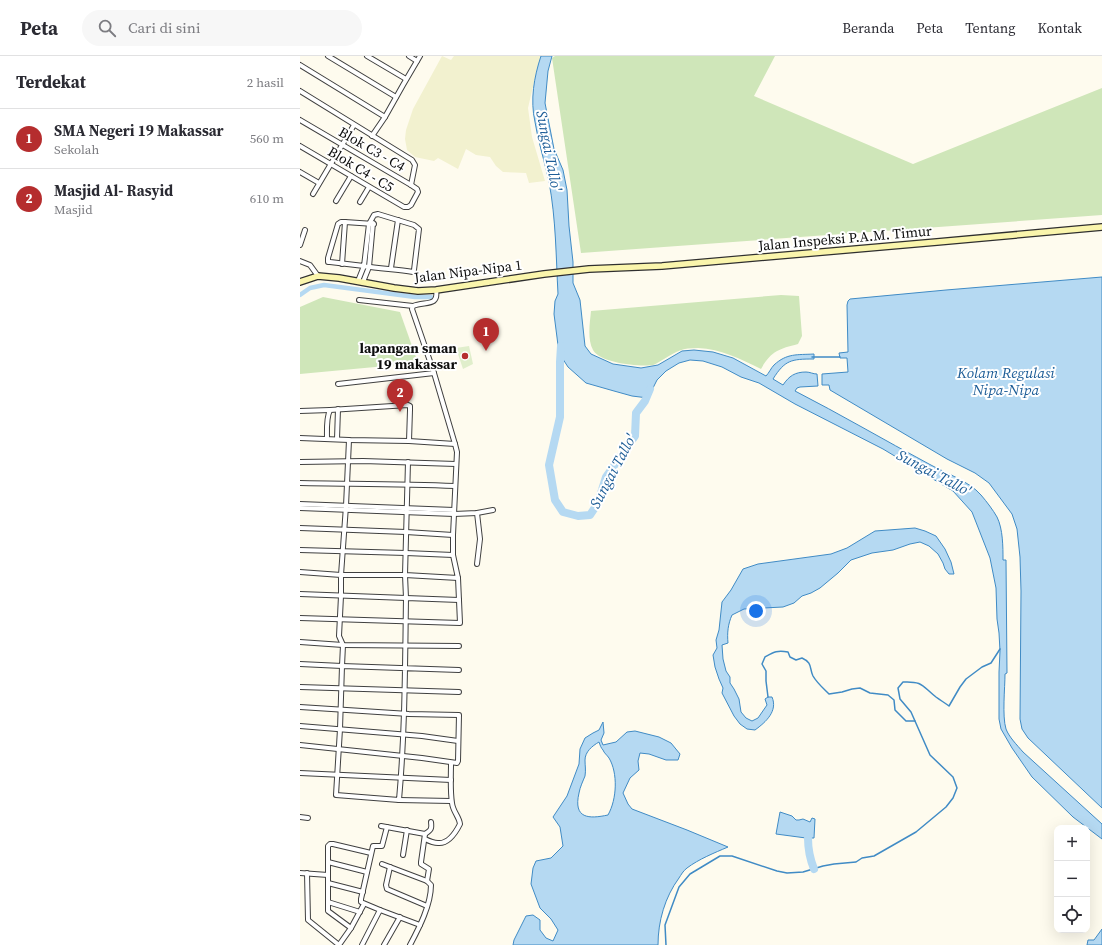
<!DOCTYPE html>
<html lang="id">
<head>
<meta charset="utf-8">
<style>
	:root { --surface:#fff; --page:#f7f7f7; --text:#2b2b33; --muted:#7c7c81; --line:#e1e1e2; --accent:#b52d2e }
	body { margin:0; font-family:"Source Serif 4",serif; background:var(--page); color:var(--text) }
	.controls { position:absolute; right:12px; bottom:12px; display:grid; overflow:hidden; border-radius:8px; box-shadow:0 4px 16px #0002 }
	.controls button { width:36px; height:36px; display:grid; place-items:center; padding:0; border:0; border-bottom:1px solid var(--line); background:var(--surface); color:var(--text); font:20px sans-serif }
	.you { position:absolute; left:456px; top:555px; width:14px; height:14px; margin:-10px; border:3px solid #fff; border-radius:50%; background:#1a73e8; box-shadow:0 0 0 6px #1a73e833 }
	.badge { display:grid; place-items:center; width:26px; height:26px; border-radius:50%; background:var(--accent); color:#fff; font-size:13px; font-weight:700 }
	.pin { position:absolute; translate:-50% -33px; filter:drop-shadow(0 1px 2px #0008) }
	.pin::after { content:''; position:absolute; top:21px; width:14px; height:12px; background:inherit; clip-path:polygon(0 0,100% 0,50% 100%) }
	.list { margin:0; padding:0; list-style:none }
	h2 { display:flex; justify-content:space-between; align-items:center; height:52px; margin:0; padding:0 16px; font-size:17px }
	h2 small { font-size:13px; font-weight:400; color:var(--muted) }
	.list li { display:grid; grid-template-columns:26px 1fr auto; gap:12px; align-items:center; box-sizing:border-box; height:60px; padding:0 16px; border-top:1px solid var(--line) }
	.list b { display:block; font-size:15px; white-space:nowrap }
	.list p { margin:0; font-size:13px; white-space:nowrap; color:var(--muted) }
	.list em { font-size:13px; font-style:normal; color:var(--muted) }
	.icon { flex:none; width:22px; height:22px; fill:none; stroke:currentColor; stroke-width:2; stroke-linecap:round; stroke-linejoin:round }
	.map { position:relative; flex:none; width:802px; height:889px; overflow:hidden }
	header { display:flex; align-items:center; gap:24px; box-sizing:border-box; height:56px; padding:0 20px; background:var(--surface); border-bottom:1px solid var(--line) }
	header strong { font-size:19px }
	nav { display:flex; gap:22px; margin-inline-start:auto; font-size:14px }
	.search { width:280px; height:36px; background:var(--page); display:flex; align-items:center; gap:10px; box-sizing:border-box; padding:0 14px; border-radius:22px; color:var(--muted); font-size:15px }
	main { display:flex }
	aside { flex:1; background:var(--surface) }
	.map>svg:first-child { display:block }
	.farmland { fill:#f2f1cf }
	.green { fill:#cfe6b9 }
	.pitch { fill:#e0eecb }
	.water { fill:#b5d9f2; stroke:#408bc5; fill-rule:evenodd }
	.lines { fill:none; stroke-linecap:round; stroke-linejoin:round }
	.stream { stroke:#408bc5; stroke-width:1.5 }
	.canal { stroke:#b5d9f2; stroke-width:4.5 }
	.river { stroke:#b5d9f2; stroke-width:8 }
	.street-casing { stroke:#404040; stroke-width:6 }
	.secondary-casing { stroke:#2f2f2f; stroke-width:8 }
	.street { stroke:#fff; stroke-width:4 }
	.secondary { stroke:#faf5ac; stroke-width:5.5 }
	.poi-dot { fill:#b52d2e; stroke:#fff; stroke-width:1.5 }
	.labels { text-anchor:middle; stroke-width:4; stroke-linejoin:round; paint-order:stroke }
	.street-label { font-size:14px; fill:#0d0d0d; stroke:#fff }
	.poi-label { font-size:14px; font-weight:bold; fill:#0d0d0d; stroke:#fff; text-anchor:end }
	.water-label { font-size:15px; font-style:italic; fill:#1d5d97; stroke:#fff }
</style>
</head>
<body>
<header>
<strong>Peta</strong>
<div class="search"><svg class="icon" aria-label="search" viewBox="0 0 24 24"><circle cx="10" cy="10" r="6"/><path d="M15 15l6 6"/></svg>Cari di sini</div>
<nav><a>Beranda</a><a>Peta</a><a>Tentang</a><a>Kontak</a></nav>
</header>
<main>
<aside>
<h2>Terdekat<small>2 hasil</small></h2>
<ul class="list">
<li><span class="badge">1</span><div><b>SMA Negeri 19 Makassar</b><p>Sekolah</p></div><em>560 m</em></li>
<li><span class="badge">2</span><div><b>Masjid Al- Rasyid</b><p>Masjid</p></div><em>610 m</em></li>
</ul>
</aside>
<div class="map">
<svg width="802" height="889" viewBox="0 0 802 889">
	<rect width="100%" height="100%" fill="#fefbee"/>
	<!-- farmland -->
	<path class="farmland" d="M142 0 151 4 154 0H242L237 13 228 52 232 81 245 125 229 127 226 117 203 116 196 110 190 101 176 99 166 93 158 113 138 102 134 105 115 101 107 94 105 83 106 74 113 53Z"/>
	<!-- green -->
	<g class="green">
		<path d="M255 0H475L454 40 613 108 802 32V159L281 197 252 2Z"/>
		<path d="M481 239 499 240 502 280 498 288C479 293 471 295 461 313 441 303 421 293 398 292 382 292 377 295 364 303 360 305 356 308 353 309 339 311 300 307 293 294 287 283 290 266 291 255Z"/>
		<path d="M23 241 100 256 118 307 0 318V251Z"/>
	</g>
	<!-- pitch -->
	<path class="pitch" d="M169 290 173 308 163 313 156 292Z"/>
	<!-- water -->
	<g class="water">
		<path d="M241 0H252L248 15 245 47 254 93 263 114 267 134 269 170 273 206V227L280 244 285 290 291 298 313 308 341 312 358 309 382 295 394 294 413 296 433 302 466 320C469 317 471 312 474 309 487 297 497 299 514 298V303C491 303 485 304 473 323L483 329C489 320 495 316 506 316 510 316 513 318 517 318L518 330 500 331 497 332 495 335C540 358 584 384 629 408 645 417 669 425 681 439 687 446 693 454 697 461 703 473 703 491 703 504H706L707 617 705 618C705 632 702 660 706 673 709 681 717 689 723 696L802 768V783L773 761 732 721 712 692 701 673 699 663V616L700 595 699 577 697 563 696 532 690 502 672 456 653 435 583 393 495 348 459 327 441 321 422 311 403 305 390 304 379 307 366 315 357 324 348 342 332 340 314 335 286 327 268 311 259 297 254 258 255 245 258 238C256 201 256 163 249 126 245 106 238 86 235 66 230 44 234 21 241 0Z"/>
		<path d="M802 221V752L728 682 722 673 720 663 721 535 720 501 717 473 712 458 689 427 675 417 647 403 530 334 529 329H522V318L548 316 547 302H540L539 297 548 296 547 249 548 245 550 243 646 234Z"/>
		<path d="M615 472 625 475 636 480 645 493 651 506 654 518H649L645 513 643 507 638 498 629 490 620 486 610 488 593 494 572 497 551 504 538 517 520 532 511 537 502 540 494 547 483 551 444 553 432 559C428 568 427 577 428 587L422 589 423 603 426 615 430 621V627L434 633 439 643 441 656 446 662 452 665 458 662 467 649 465 643 468 641H472C478 655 466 666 455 674L447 673 440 668 434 660 422 637 423 632 419 623 415 611 413 599 417 592 416 584 419 574 422 546 431 534 443 513 458 508 531 498 547 492 575 475Z"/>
		<path d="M303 666 304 677 301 684 303 689 316 686 327 676 335 675 359 681 371 687 380 698 378 704H366L349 698 340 697 338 705 339 714 330 722 323 737 328 748 332 753 387 774 428 791C414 797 399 803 387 812 383 815 381 819 379 822 365 841 358 865 358 889H213L214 884 226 860 233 859 240 864V874L246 882 253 885 258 874 251 863 240 852 231 828 233 812 236 805 251 802 263 790 260 771 253 761 267 740 279 708 280 693 285 682 293 677 299 674ZM299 686C300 689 301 692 303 694 304 697 307 699 309 702 318 717 317 743 308 759 289 763 273 763 279 737 280 731 283 725 285 720 286 714 285 710 285 704 285 696 292 690 299 686Z"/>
		<path d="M480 756 492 760 496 764H499L503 763 510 766 512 762 515 763 514 782H506L476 778Z"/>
		<path d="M802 873V889H787L788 884H794Z"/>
	</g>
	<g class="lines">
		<!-- stream -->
		<g class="stream">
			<path d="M512 301H540"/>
			<path d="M468 641 466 625V615L462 608 465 601C474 596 477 594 488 596L490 601 496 604 502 602C513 607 509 612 513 620 517 627 524 633 529 638L542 636 552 633 560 632 570 637 588 639 594 644 595 654 606 665H615"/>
			<path d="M366 889 365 869 379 831 390 818 420 800H432L477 815 487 817 503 816 523 810 534 808 556 806 562 802 574 800 616 776 646 751 653 742 657 732 653 721 630 699 611 656 600 643 598 632 603 626C623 625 622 630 636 641 640 644 645 647 649 650L660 631 666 623 682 611 691 607 700 593"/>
		</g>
		<!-- canal -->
		<path class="canal" d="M0 239 10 232 24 229 115 241H131"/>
		<!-- river -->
		<g class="river">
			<path d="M261 290 260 306V361L249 409 255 444 263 456 278 460 290 459 298 447 306 421 335 380 336 357 345 345 350 333"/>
			<path d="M508 782C508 793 510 803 514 813"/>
		</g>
		<defs>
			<g id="street">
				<path d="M28 0 96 41"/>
				<path d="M67 0 106 23"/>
				<path d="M109 0 117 5"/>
				<path d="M0 9 85 61"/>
				<path d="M0 35 112 104 115 109 111 129"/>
				<path d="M0 64 111 129 117 133 118 136 111 149 108 151H104L0 90"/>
				<path d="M72 80 85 61 103 29 120 0"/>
				<path d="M0 116 19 127"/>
				<path d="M13 138 54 69"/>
				<path d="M36 145 51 120"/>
				<path d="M60 146 69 131"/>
				<path d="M45 166H41L38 168 28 202V206H30L64 210C80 213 97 213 113 216L114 214 119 173 114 169 78 158 74 159 69 168 64 210 58 225"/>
				<path d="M0 189 5 174"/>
				<path d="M0 205 10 209 18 220"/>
				<path d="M42 208 45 166 74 168"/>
				<path d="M91 212 98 164"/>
				<path d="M63 226 69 211 73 167"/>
				<path d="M59 244 113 250"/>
				<path d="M38 328 134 317"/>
				<path d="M0 355 30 354"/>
				<path d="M0 382 49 384 109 385 155 388"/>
				<path d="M27 383C27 374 26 362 30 354L108 349 110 350V354L109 385"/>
				<path d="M37 383 38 353"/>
				<path d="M0 406 63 405 156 408"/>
				<path d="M108 406 105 519 158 522 153 499V479L157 396 155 388 134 317 112 253 113 250C125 245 139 251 136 234"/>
				<path d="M0 427C52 428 103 428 155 430"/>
				<path d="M0 448 154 454"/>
				<path d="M0 452 154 458 177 457 193 454"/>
				<path d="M0 472 106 476 153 479"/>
				<path d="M0 494 106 497 153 499"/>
				<path d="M177 508 180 483 177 457"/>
				<path d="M0 516 41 519V540L39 580 43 589 42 610 0 608"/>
				<path d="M0 538 106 542 105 519H41L46 450 49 384"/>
				<path d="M0 562 160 567 158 522"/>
				<path d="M0 586 43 589 159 590"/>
				<path d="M159 614 42 610 40 673 36 739 99 744C105 677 105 610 106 542L159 544"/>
				<path d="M0 631 159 636"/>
				<path d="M0 651 109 658 159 659 158 705 157 707 122 702 0 689"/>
				<path d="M0 670 122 680 158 685"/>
				<path d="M0 717 151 724"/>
				<path d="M99 744 151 745"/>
				<path d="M0 761 8 762"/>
				<path d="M81 770 125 778 121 806V808L129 813 127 825"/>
				<path d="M125 778C131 774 132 773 131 766"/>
				<path d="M125 783C129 785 134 787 138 787 149 788 156 776 160 768 159 760 153 756 152 747 150 734 151 720 151 707"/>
				<path d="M103 799 107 774"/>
				<path d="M28 806 67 816"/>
				<path d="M82 808 127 825 131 829C131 849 119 872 110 889"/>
				<path d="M90 811 86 829 87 833 127 850"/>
				<path d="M0 817 28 819V790L30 788H33L71 797"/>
				<path d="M7 817 8 864 39 889"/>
				<path d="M28 819V855L51 872"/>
				<path d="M28 827 63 836"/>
				<path d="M28 846 60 856"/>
				<path d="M80 854 120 869"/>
				<path d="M39 889 51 872 64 848"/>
				<path d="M62 889 80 854 61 846V843L73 790H82L87 771"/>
				<path d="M84 889 100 861"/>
			</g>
			<path id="secondary" d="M0 226 18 220 39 222 94 232 118 235 136 234 244 218 289 213 362 210 637 186 802 171"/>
		</defs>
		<!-- street casing -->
		<use href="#street" class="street-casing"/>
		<!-- secondary casing -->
		<use href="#secondary" class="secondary-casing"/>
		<!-- street -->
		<use href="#street" class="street"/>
		<!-- secondary -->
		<use href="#secondary" class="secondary"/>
	</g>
	<!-- markers -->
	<circle class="poi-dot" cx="165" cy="300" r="4"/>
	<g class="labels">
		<!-- street labels -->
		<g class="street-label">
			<text transform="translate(72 93) rotate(30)" y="5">Blok C3 - C4</text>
			<text transform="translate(61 113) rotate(31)" y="5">Blok C4 - C5</text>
			<text transform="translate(545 182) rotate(-5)" y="5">Jalan Inspeksi P.A.M. Timur</text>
			<text transform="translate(168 215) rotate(-7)" y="5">Jalan Nipa-Nipa 1</text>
		</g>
		<!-- poi labels -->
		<g class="poi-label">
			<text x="157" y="297">lapangan sman<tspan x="157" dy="16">19 makassar</tspan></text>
		</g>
		<!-- water labels -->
		<g class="water-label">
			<text transform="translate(249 95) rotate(79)" y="5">Sungai Tallo'</text>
			<text x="706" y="322">Kolam Regulasi<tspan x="706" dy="17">Nipa-Nipa</tspan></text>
			<text transform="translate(313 415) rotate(-62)" y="5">Sungai Tallo'</text>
			<text transform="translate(634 417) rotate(28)" y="5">Sungai Tallo'</text>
		</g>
	</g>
</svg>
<div class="controls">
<button>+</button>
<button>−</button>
<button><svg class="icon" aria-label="locate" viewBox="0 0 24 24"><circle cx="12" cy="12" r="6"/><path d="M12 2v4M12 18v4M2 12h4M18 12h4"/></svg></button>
</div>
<div class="you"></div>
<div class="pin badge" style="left:186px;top:295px">1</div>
<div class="pin badge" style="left:100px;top:356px">2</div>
</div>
</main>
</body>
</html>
